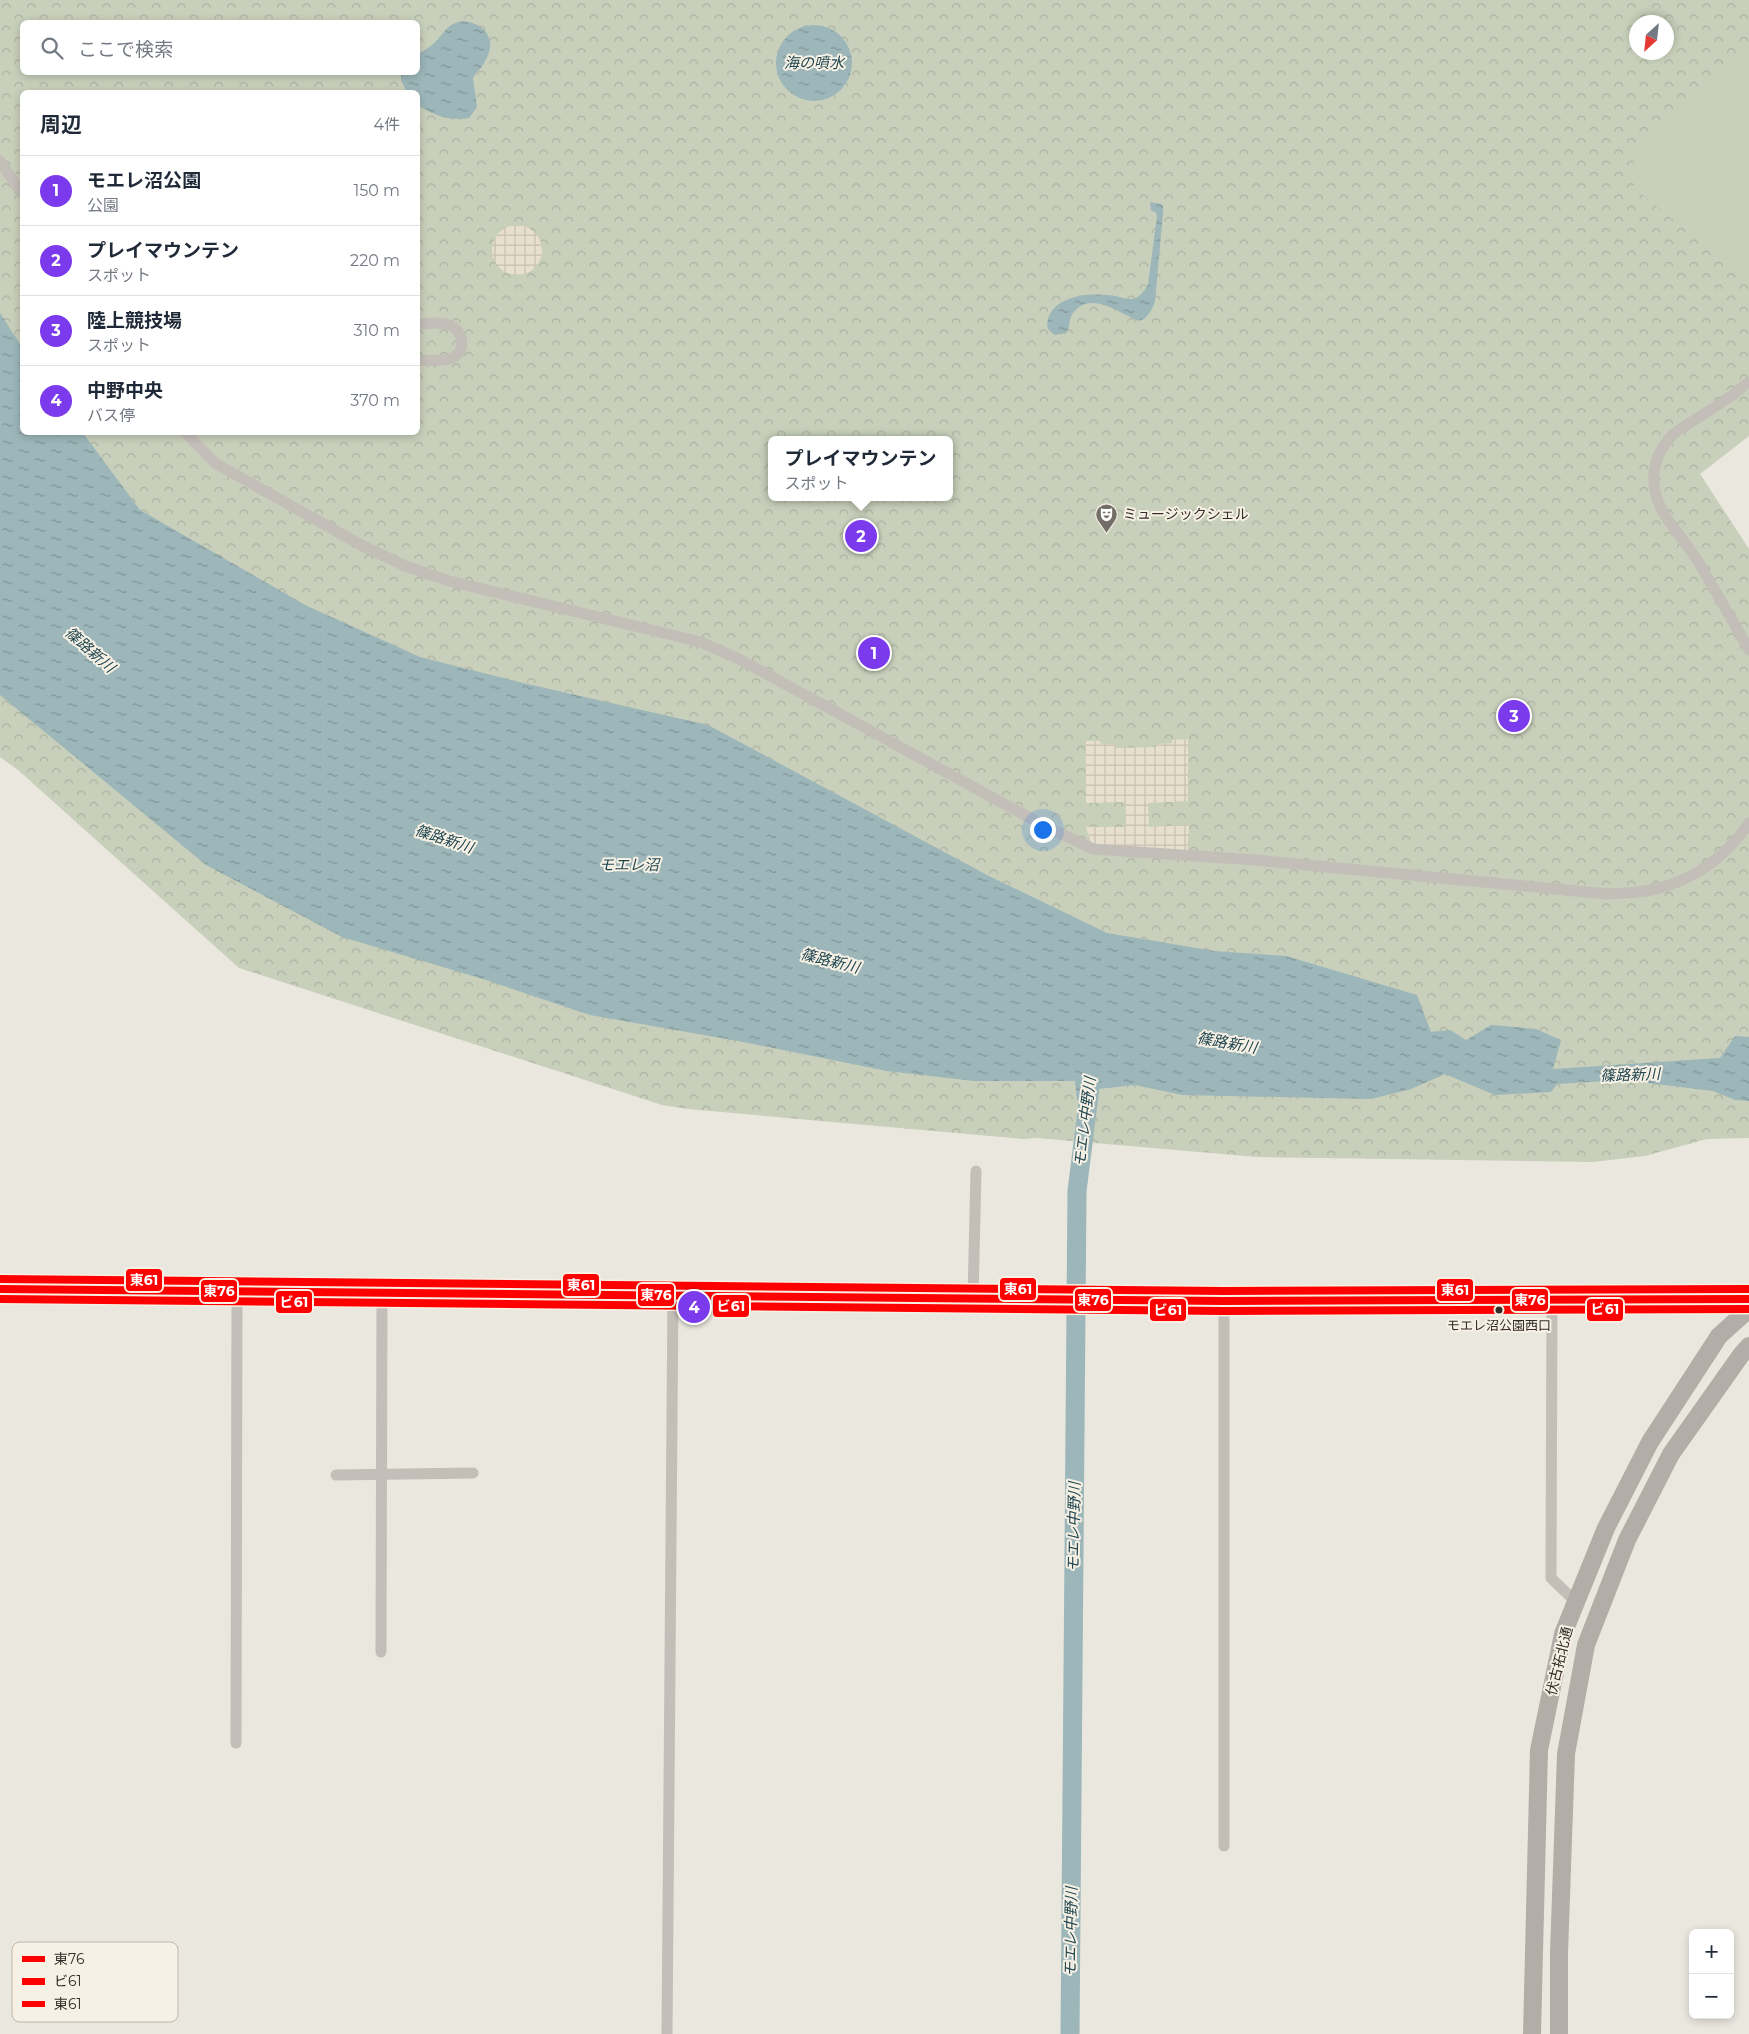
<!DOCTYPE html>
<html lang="ja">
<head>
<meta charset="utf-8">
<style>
	:root { --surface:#fff; --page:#f2f2f3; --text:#1f2937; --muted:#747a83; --line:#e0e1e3; --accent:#7c3aed }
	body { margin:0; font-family:Montserrat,"Noto Sans JP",sans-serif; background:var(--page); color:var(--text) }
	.controls { position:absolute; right:15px; bottom:15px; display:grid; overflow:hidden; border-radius:8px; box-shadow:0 2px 8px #0003 }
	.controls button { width:45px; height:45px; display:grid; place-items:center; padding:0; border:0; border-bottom:1px solid var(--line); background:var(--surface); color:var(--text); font:25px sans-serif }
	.compass { position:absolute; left:1629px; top:15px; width:45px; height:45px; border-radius:50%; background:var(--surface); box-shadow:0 2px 8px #0003; rotate:207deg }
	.you { position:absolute; left:1042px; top:829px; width:18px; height:18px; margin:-12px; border:4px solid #fff; border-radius:50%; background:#1a73e8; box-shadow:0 0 0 8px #1a73e833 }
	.badge { display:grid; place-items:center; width:32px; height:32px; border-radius:50%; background:var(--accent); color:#fff; font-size:16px; font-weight:700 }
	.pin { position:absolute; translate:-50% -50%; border:2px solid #fff; box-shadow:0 1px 5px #0006 }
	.popup { position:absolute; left:768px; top:436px; width:185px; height:65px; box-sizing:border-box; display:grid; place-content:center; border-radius:8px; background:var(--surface); filter:drop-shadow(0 1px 4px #0005); font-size:16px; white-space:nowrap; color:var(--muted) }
	.popup b { font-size:19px; color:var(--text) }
	.popup::after { content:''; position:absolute; left:50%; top:100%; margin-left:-10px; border:10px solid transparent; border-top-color:var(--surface) }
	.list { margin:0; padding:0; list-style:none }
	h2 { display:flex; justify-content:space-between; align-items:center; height:65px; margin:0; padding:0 20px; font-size:21px }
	h2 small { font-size:16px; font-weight:400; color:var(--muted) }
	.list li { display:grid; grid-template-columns:32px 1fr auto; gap:15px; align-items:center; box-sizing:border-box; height:70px; padding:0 20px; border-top:1px solid var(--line) }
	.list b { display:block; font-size:19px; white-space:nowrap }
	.list p { margin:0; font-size:16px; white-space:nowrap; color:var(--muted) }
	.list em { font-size:16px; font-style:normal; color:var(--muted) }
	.icon { flex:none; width:28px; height:28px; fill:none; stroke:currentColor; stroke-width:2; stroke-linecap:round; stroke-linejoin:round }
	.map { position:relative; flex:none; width:1749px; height:2034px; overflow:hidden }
	.search { position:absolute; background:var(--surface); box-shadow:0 2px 8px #0003; left:20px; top:20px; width:400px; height:55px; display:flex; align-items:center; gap:12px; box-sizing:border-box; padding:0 18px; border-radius:8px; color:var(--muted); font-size:19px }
	.panel { position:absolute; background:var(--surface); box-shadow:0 2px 8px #0003; left:20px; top:90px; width:400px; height:345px; border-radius:8px }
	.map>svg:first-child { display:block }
	.park { fill:url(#park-crowns); fill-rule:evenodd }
	.pitch { fill:#c8cfba }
	.plaza { fill:url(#plaza-grid) }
	.water { fill:url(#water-ripples) }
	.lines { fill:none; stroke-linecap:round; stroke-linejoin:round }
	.river { stroke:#9cb6b9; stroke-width:19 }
	.street { stroke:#c3beb8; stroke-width:11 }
	.secondary { stroke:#b4afa8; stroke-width:16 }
	.primary { stroke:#b2ada7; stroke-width:18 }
	.bus-1-casing { stroke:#f7f1e5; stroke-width:11 }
	.bus-2-casing { stroke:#f7f1e5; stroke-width:11 }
	.bus-3-casing { stroke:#f7f1e5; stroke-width:11 }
	.bus-1 { stroke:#f00; stroke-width:8 }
	.bus-2 { stroke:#f00; stroke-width:8 }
	.bus-3 { stroke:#f00; stroke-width:8 }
	.bus-dot { fill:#332c27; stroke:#f7f1e5; stroke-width:2 }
	.labels { text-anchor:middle; stroke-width:4; stroke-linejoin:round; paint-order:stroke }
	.bus-label { font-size:13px; fill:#332c27; stroke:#f7f1e5 }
	.poi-label { font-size:14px; fill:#332c27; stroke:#f7f1e5; text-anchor:start }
	.street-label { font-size:14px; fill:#332c27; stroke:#f7f1e5 }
	.water-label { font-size:15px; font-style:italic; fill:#204650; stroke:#f7f1e5 }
	.key { fill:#f7f1e5; stroke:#bcb6ac; stroke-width:1 }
	.key-label { font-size:14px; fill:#332c27 }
	.line-badge { stroke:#f7f1e5; stroke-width:2 }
	.badge-label { font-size:14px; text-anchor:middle; font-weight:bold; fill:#fff }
</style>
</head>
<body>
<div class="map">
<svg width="1749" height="2034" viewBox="0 0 1749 2034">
	<defs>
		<pattern id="park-crowns" width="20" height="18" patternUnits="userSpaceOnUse" patternTransform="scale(1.25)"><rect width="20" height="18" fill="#c8cfba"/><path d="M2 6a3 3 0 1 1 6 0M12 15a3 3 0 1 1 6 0" fill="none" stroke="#acb2a0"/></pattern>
		<pattern id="plaza-grid" width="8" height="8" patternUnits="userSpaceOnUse" patternTransform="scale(1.25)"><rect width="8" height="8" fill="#e8e0cf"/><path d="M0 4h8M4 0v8" fill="none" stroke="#c7c0b2"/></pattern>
		<pattern id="water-ripples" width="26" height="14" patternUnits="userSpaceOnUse" patternTransform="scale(1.25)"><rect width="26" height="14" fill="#9cb6b9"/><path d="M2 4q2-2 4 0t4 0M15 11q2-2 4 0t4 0" fill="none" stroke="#809496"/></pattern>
	</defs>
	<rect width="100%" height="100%" fill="#eae7df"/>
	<!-- park -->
	<path class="park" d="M0 0H1749V436L1700 474 1749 549V1138L1707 1139 1645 1156 1593 1162 1257 1157 1037 1138 1023 1139 688 1109 662 1105 239 968 18 770 0 757ZM22 22H418V72H22ZM1636 22H1666V52H1636ZM22 92H418V432H22ZM772 440H950V497H772Z"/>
	<!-- pitch -->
	<path class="pitch" d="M1749 42V282L1634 188V150Z"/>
	<!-- plaza -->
	<g class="plaza">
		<circle cx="517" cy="250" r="25"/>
		<path d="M1188 739V801L1148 803 1149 827 1189 825 1187 856 1093 849 1086 827H1126L1125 802 1086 803 1085 741H1100L1101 744H1115L1116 748 1156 747 1157 744 1172 743V740Z"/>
	</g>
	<!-- water -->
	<g class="water">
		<path d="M464 21C487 24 498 42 484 63 481 69 475 73 473 79L477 107 469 118C450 121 432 116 418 104V92H407L401 80V73L418 72V54C425 50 432 46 438 39 448 28 448 24 464 21Z"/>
		<circle cx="814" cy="63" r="38"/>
		<path d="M1150 202 1161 204 1163 206V213L1155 301C1152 310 1148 318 1139 321 1121 315 1092 290 1074 312 1068 318 1071 327 1066 333L1055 335C1048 330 1046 328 1048 319 1055 296 1087 293 1108 295 1115 295 1123 299 1131 299 1139 299 1144 291 1148 285L1157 216 1156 213 1151 210Z"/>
		<path d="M0 313 22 347V432L83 433 140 510 307 606 420 657 523 683 708 725 987 875 1107 933 1214 951 1286 956 1417 995 1431 1032 1450 1030 1466 1040 1491 1025 1536 1029 1561 1040 1553 1069 1720 1058 1735 1036 1749 1037V1101L1735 1100 1713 1091 1624 1080 1557 1084 1551 1092 1495 1095 1445 1074 1411 1089 1371 1099 1182 1095 1135 1085 1098 1089 1096 1104 1077 1100 1075 1081H974L887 1071 738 1041 590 1015 483 979 342 937 206 865 0 695Z"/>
	</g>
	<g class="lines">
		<!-- river -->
		<path class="river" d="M1070 2034 1077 1191 1091 1079"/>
		<!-- street -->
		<g class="street">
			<path d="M0 161 22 194"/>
			<path d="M418 324C427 324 439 321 449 325 465 330 467 355 449 359 439 362 427 360 418 360"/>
			<path d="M1749 382 1733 395 1673 434C1662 446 1655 458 1654 474 1651 510 1680 532 1697 560 1715 590 1732 620 1749 650"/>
			<path d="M185 432 215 463 361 545 405 566 449 581 701 642 741 660 1041 824 1093 849 1255 860 1608 894C1623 893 1637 893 1651 890 1692 882 1726 857 1749 823"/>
			<path d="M973 1298 976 1171"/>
			<path d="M1552 1298 1551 1578 1576 1602"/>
			<path d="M336 1475 473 1473"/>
			<path d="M381 1652 382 1292"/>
			<path d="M236 1743 237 1291"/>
			<path d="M1224 1846V1301"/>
			<path d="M667 2034 673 1294"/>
		</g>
		<!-- secondary -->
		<path class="secondary" d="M0 1289 1224 1301 1749 1299"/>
		<!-- primary -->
		<g class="primary">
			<path d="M1532 2034 1539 1750 1563 1634 1606 1528 1650 1442 1719 1336 1749 1309"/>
			<path d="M1559 2034V1953L1566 1754 1586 1645 1627 1540 1671 1454 1741 1355 1749 1346"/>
		</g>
		<defs>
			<path id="bus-1" d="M0 1289 1224 1301 1749 1299"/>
			<path id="bus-2" d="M0 1299 1224 1311 1749 1309"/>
			<path id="bus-3" d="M0 1279 1224 1291 1749 1289"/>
		</defs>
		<!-- bus-1 casing -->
		<use href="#bus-1" class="bus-1-casing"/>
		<!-- bus-2 casing -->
		<use href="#bus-2" class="bus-2-casing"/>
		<!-- bus-3 casing -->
		<use href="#bus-3" class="bus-3-casing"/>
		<!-- bus-1 -->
		<use href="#bus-1" class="bus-1"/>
		<!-- bus-2 -->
		<use href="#bus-2" class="bus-2"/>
		<!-- bus-3 -->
		<use href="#bus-3" class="bus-3"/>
	</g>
	<!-- icons -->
	<defs>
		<symbol id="theatre-pin" viewBox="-11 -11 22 30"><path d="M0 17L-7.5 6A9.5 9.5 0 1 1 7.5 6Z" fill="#736d67" stroke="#f7f1e5"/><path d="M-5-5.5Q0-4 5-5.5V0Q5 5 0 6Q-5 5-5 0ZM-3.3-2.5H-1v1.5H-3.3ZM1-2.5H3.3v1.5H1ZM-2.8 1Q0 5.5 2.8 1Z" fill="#fff"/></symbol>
	</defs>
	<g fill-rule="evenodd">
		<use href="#theatre-pin" x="1094" y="502" width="25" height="34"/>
	</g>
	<!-- markers -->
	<circle class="bus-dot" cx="1499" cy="1310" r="4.5"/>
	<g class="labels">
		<!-- bus labels -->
		<g class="bus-label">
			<text x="1499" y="1330">モエレ沼公園西口</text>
		</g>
		<!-- poi labels -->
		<g class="poi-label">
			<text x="1123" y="519">ミュージックシェル</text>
		</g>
		<!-- street labels -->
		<g class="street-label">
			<text transform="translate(1559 1661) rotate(-76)" y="5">伏古拓北通</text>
		</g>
		<!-- water labels -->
		<g class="water-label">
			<text x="814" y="68">海の噴水</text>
			<text transform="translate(90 650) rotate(41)" y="5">篠路新川</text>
			<text transform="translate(444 839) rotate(18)" y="5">篠路新川</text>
			<text x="629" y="870">モエレ沼</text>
			<text transform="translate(830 961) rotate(14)" y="5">篠路新川</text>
			<text transform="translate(1227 1043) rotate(10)" y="5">篠路新川</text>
			<text transform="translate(1630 1075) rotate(-2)" y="5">篠路新川</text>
			<text transform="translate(1085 1122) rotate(-83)" y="5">モエレ中野川</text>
			<text transform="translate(1074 1527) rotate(-89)" y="5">モエレ中野川</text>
			<text transform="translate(1071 1932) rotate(-89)" y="5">モエレ中野川</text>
		</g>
	</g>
	<!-- legend -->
	<rect x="12" y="1942" width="166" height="80" rx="8" class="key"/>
	<rect x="22" y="1956" width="23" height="6" fill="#f00"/>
	<rect x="22" y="1978" width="23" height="7" fill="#f00"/>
	<rect x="22" y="2001" width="23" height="6" fill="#f00"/>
	<g class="key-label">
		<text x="54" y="1964">東76</text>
		<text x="54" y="1986">ビ61</text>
		<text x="54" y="2009">東61</text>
	</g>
	<g class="line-badge">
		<rect x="125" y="1268" width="38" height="24" rx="5" fill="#f00"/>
		<rect x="562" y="1273" width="38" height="24" rx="5" fill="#f00"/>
		<rect x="999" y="1277" width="38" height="24" rx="5" fill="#f00"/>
		<rect x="1436" y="1278" width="38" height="24" rx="5" fill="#f00"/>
		<rect x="200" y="1279" width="38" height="24" rx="5" fill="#f00"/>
		<rect x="637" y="1283" width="38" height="24" rx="5" fill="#f00"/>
		<rect x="1074" y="1288" width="38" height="24" rx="5" fill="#f00"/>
		<rect x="1511" y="1288" width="38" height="24" rx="5" fill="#f00"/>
		<rect x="275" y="1290" width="38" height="24" rx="5" fill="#f00"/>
		<rect x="712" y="1294" width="38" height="24" rx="5" fill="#f00"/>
		<rect x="1586" y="1298" width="38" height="24" rx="5" fill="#f00"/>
		<rect x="1149" y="1298" width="38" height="24" rx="5" fill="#f00"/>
	</g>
	<g class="badge-label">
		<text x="144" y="1285">東61</text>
		<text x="581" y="1290">東61</text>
		<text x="1018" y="1294">東61</text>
		<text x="1455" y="1295">東61</text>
		<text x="219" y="1296">東76</text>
		<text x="656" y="1300">東76</text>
		<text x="1093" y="1305">東76</text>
		<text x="1530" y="1305">東76</text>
		<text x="294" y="1307">ビ61</text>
		<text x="731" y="1311">ビ61</text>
		<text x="1605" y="1314">ビ61</text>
		<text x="1168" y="1315">ビ61</text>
	</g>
</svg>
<div class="controls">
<button>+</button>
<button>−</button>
</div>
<svg class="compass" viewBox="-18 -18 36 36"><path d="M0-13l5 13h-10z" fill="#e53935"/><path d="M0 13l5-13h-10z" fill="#747a83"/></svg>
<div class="you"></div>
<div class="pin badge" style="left:874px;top:653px">1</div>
<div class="pin badge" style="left:861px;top:536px">2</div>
<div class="popup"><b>プレイマウンテン</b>スポット</div>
<div class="pin badge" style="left:1514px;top:716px">3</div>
<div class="pin badge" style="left:694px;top:1307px">4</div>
<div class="search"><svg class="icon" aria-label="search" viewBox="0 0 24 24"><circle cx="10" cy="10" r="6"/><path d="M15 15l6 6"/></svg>ここで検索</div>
<section class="panel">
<h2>周辺<small>4件</small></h2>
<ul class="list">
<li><span class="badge">1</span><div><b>モエレ沼公園</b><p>公園</p></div><em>150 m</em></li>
<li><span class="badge">2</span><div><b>プレイマウンテン</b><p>スポット</p></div><em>220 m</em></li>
<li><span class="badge">3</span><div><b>陸上競技場</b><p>スポット</p></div><em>310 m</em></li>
<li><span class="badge">4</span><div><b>中野中央</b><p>バス停</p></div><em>370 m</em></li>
</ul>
</section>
</div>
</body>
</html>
